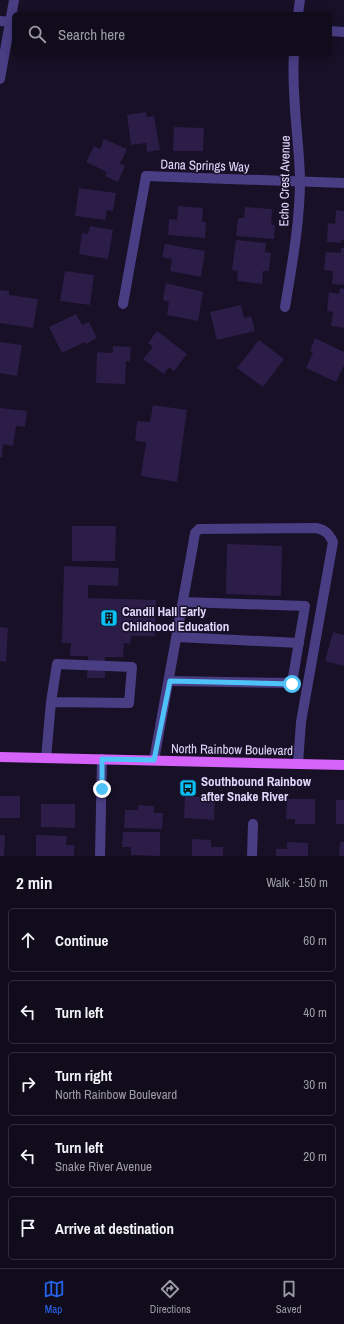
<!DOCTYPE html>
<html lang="en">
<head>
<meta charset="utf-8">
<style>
	:root { --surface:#110c1c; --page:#1a1525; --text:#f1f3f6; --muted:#9c9ba3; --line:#302c3b; --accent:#2563eb }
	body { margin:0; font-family:"Archivo Narrow",sans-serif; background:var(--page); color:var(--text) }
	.stop { position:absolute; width:12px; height:12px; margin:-9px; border:3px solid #4fc3f7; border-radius:50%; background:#fff }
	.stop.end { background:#4fc3f7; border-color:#fff; box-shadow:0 1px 4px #0008 }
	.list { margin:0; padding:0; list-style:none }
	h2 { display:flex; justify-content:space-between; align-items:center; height:52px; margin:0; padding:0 16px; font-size:17px }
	h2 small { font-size:13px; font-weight:400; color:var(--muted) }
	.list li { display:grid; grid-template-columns:26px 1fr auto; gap:12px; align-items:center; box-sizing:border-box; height:64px; margin:0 8px 8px; padding:0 8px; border:1px solid var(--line); border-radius:6px }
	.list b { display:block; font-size:15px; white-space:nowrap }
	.list p { margin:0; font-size:13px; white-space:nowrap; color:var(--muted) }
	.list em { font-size:13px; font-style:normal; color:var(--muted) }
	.icon { flex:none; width:22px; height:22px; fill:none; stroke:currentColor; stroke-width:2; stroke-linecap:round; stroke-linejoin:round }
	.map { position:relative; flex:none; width:344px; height:856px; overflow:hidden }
	.search { position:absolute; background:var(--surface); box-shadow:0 2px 10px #0003; left:12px; right:12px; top:12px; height:44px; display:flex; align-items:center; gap:10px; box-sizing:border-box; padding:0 14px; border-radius:6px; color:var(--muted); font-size:15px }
	.sheet { height:412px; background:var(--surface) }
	nav { display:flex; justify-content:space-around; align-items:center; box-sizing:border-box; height:56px; border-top:1px solid var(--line); background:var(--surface); font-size:11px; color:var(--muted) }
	nav a { display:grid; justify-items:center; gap:2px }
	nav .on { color:var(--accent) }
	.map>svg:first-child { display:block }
	.building { fill:#2b1d47 }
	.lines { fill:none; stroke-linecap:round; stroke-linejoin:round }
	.minor { stroke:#493d83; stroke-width:10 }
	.major { stroke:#d563f9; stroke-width:10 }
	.route { stroke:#4fc3f7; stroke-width:5 }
	.labels { text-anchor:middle; stroke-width:3; stroke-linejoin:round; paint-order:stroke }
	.street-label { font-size:13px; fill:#e1d7fd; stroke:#171026 }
	.poi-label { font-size:13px; font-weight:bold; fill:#e1d7fd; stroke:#171026; text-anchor:start }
</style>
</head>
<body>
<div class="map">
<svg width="344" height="856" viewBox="0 0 344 856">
	<rect width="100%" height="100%" fill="#171026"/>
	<!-- building -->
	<g class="building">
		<path d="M146 112 147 117 154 116 160 150 147 152 146 143 131 145 127 115Z"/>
		<path d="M174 127 204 128 203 151H173Z"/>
		<path d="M104 139 127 149 120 164 125 166 118 182 105 176 107 172 86 162 94 146 100 149Z"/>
		<path d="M79 188 116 193 113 211 107 210 105 220 75 216Z"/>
		<path d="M178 206 203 208 202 222H206L205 238 168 235 169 219 177 220Z"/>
		<path d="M245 207 272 209 271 225H275L274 239 236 236 238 218H244Z"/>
		<path d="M336 210 344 211V240H341V243L327 242 328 223 335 224Z"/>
		<path d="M90 226 113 230 108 259 79 254 82 233 88 234Z"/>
		<path d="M236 240 266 243 265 252 271 253 269 271H263L262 284 237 281 238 271 232 270Z"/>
		<path d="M165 244 205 251 201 277 170 271 172 259 162 257Z"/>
		<path d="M341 248H344V285L332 284 333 271 324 270 326 252 341 253Z"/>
		<path d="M65 271 94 275 90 305 60 301Z"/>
		<path d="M166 283 203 292 198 321 167 315 169 302 163 300Z"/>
		<path d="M340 288 344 289V328L331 326 333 312 327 311 329 292 339 294Z"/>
		<path d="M0 290 9 291V295L38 299 33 328 0 323Z"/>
		<path d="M241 305 244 318 251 316 255 331 217 340 210 312Z"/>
		<path d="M76 314 82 325 89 322 97 338 86 344 85 342 62 353 49 327Z"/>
		<path d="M157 331 187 354 174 371 169 367 164 374 143 359 153 347 148 343Z"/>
		<path d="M315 338 344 352V365L336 382 306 368 313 352 310 351Z"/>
		<path d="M259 340 284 359 263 387 237 368Z"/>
		<path d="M0 342 22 345 17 376 0 373Z"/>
		<path d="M113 346 131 347 130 362 126 361 125 384 96 383 97 352 113 353Z"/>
		<path d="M153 405 187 410 177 482 141 476 146 442 135 441 137 421 150 422Z"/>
		<path d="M0 408 27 411 25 427 16 426 13 446 3 444 2 457H0Z"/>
		<path d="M72 526H116L115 561H72Z"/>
		<path d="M227 544 282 546 281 596 226 594Z"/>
		<path d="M64 566 119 568 118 586 88 585V598L156 600 155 636H131L130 644 124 643 123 657H105V678H87L88 656H70L71 643H62Z"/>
		<path d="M0 627 8 628 6 662 0 661Z"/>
		<path d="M333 632 344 635V666L325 661Z"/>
		<rect x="0" y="796" width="20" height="22"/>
		<path d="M185 796 215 798 214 820 184 818Z"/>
		<path d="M287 799H315V824H295V819H286Z"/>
		<rect x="336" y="800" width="8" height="24"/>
		<path d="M41 804H75V828L41 827Z"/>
		<path d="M138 805 154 806V813H163L162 829 124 828 125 810H138Z"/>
		<path d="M123 832H160V856L131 855V847H122Z"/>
		<path d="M0 835H5L4 856H0Z"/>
		<path d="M36 835 67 836 66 845H74V856H36Z"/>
		<path d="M192 839 211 840V847H223V856H192Z"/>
		<path d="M287 842 308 843V856H276V849H287Z"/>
		<path d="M340 842H344V856H339Z"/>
	</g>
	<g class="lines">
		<!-- minor -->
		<g class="minor">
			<path d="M298 14 300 0"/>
			<path d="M0 21 14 22"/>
			<path d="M330 31 344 32"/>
			<path d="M0 79 14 0"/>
			<path d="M123 304 146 176 344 183"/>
			<path d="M285 307C292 265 300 222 300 179 299 138 291 95 294 54"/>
			<path d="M177 637 299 643"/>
			<path d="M170 681 292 683 305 606 184 602"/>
			<path d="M46 758 51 702 57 664 132 667 129 703 51 702"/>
			<path d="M154 760 193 545 195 533 199 529 316 528C326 530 329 534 333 542L301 722 298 763"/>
			<path d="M100 856 102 759"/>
			<path d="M252 856 253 824"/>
		</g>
		<!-- major -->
		<path class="major" d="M0 757 344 765"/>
	</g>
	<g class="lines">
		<!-- route -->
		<path class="route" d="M102 789V759L154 760 170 681 292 684"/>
	</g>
	<!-- icons -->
	<defs>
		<symbol id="building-square" viewBox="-11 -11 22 22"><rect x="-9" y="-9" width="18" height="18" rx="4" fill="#0bbff5" stroke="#171026"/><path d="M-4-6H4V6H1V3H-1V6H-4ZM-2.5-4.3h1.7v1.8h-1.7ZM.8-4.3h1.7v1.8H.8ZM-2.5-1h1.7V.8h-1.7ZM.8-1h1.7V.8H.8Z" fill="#111"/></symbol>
		<symbol id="bus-square" viewBox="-11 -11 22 22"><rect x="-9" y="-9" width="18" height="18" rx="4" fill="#0bbff5" stroke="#171026"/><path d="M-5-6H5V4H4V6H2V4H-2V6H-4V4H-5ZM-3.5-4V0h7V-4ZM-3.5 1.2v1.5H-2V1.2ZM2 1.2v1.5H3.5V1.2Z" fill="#111"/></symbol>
	</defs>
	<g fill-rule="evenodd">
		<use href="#building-square" x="99" y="608" width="20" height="20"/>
		<use href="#bus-square" x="178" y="778" width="20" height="20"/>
	</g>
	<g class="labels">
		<!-- street labels -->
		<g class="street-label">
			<text transform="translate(205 165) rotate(2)" y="5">Dana Springs Way</text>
			<text transform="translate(284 181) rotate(-89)" y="5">Echo Crest Avenue</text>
			<text transform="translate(232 749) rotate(1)" y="5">North Rainbow Boulevard</text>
		</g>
		<!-- poi labels -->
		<g class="poi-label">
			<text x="122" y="616">Candil Hall Early<tspan x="122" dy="15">Childhood Education</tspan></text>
			<text x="201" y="786">Southbound Rainbow<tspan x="201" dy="15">after Snake River</tspan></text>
		</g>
	</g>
</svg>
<div class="stop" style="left:292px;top:684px"></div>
<div class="stop end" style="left:102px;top:789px"></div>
<div class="search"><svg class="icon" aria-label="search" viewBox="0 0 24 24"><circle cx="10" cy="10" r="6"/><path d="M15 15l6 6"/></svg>Search here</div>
</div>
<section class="sheet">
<h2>2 min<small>Walk · 150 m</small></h2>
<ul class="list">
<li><svg class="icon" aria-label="ahead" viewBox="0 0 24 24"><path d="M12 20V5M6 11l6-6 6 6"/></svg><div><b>Continue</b></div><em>60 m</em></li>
<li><svg class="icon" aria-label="left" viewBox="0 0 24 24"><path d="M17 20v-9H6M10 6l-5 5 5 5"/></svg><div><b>Turn left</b></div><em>40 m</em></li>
<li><svg class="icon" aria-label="right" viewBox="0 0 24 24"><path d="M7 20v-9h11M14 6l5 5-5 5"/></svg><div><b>Turn right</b><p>North Rainbow Boulevard</p></div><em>30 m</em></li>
<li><svg class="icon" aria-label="left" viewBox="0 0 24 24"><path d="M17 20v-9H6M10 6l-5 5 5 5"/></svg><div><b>Turn left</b><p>Snake River Avenue</p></div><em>20 m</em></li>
<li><svg class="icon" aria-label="arrive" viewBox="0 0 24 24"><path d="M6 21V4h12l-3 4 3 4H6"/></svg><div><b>Arrive at destination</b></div></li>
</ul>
</section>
<nav>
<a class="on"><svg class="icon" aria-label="map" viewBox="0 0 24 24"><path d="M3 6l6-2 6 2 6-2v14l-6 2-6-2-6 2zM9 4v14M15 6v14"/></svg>Map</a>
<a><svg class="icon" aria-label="directions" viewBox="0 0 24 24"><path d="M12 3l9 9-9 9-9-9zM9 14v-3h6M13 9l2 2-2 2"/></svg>Directions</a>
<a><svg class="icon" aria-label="saved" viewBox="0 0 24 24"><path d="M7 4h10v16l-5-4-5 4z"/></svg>Saved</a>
</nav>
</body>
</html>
